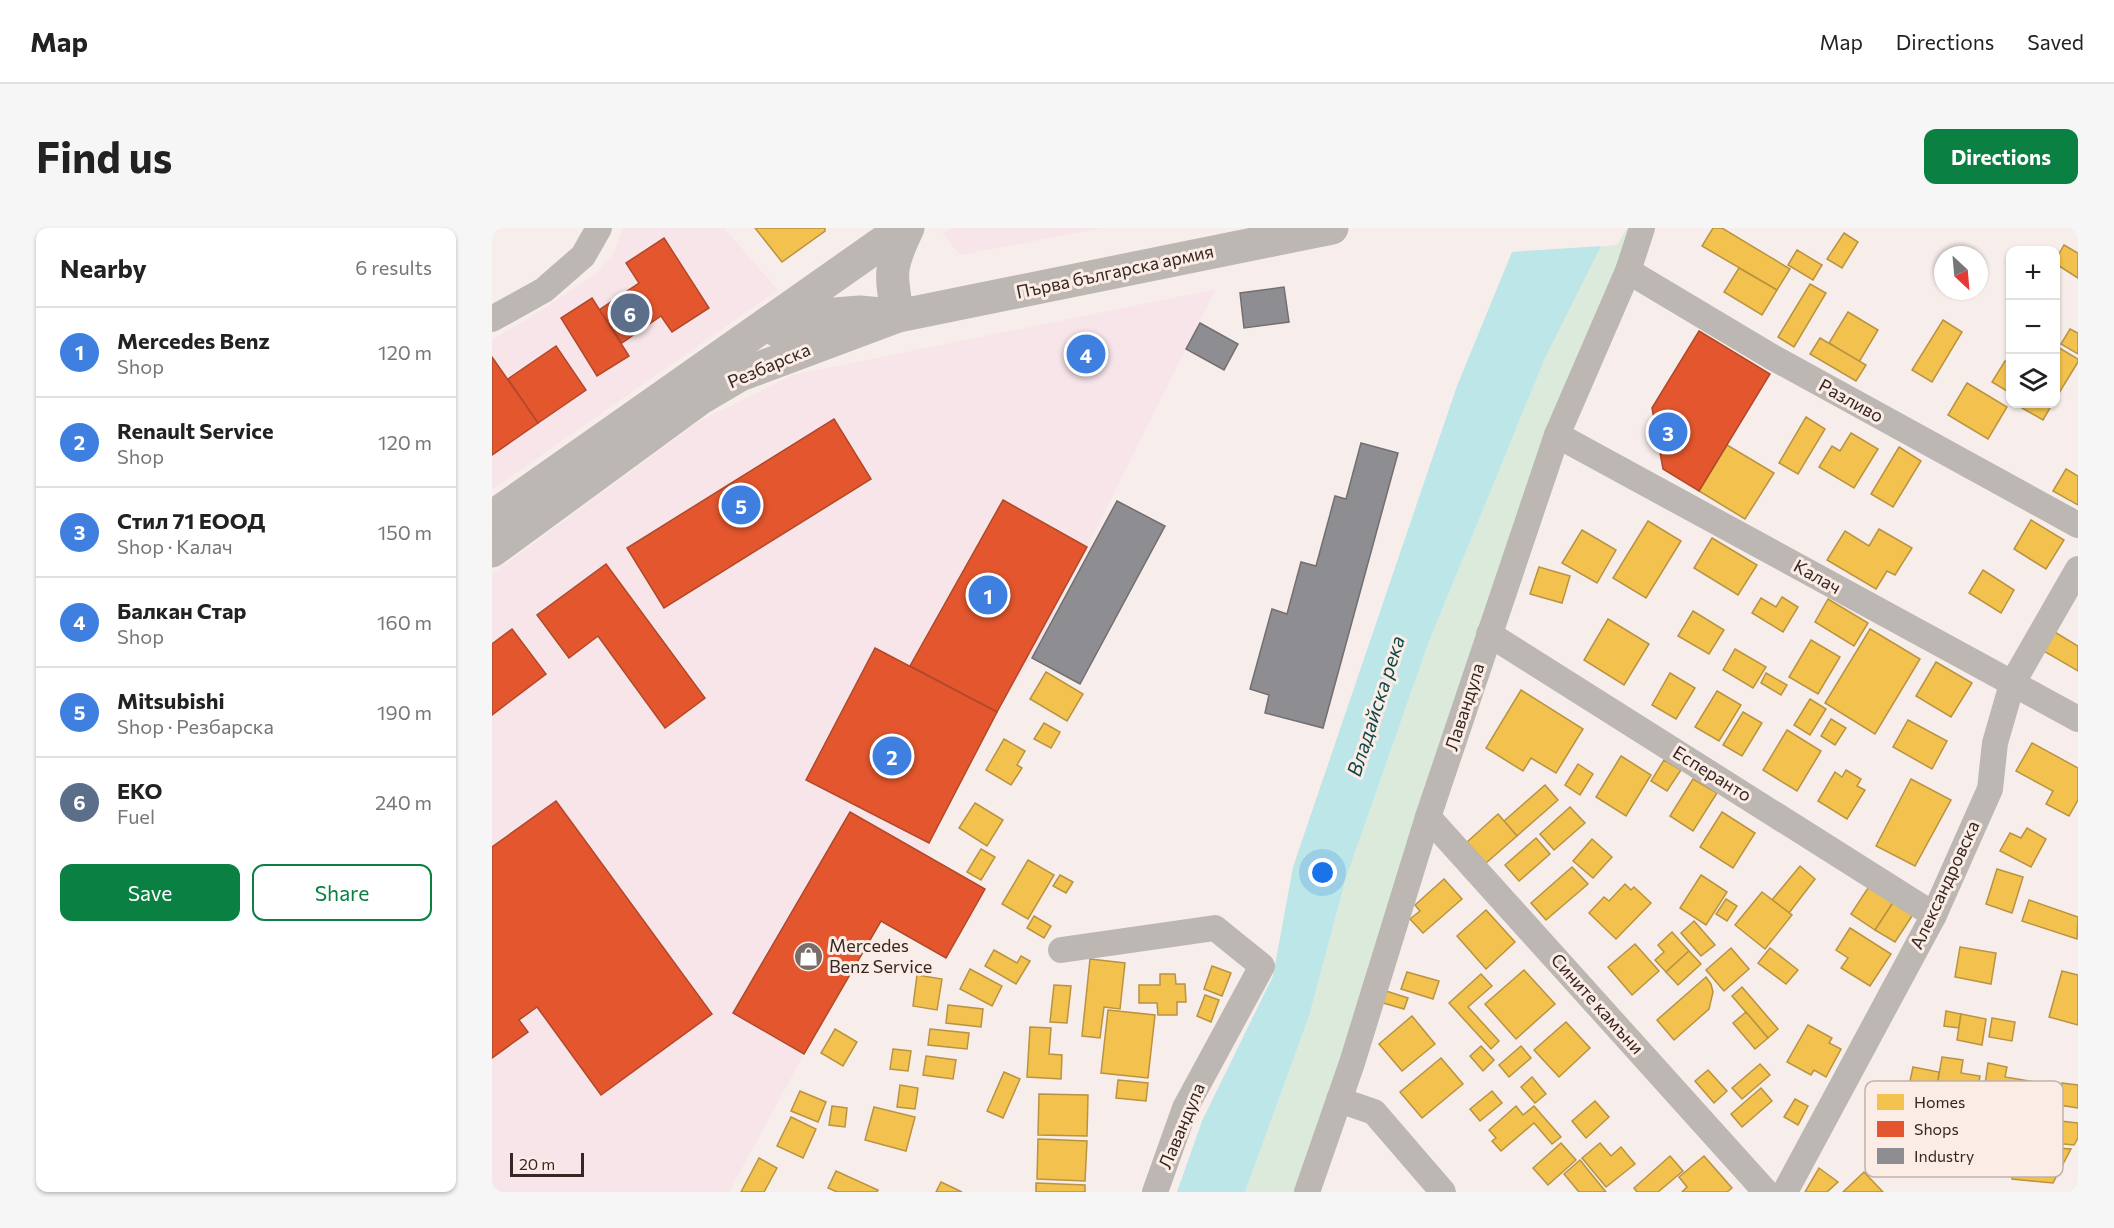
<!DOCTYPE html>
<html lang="en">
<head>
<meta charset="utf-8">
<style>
	:root { --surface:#fff; --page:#f6f6f6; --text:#222; --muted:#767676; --line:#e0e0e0; --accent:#0b8043 }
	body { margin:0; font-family:Commissioner,sans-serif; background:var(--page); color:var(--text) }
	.controls { position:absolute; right:18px; top:18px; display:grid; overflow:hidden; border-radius:12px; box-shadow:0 2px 4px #0004 }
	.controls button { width:54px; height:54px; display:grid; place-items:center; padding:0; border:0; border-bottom:2px solid var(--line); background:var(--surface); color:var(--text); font:30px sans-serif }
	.compass { position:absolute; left:1442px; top:18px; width:54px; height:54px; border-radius:50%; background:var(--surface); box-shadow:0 2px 4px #0004; rotate:154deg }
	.scale { position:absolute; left:18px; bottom:15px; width:74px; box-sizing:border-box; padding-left:6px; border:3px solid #352722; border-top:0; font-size:16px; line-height:21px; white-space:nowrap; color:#352722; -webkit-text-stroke:4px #fcece6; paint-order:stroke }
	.you { position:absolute; left:831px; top:645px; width:21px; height:21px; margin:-15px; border:4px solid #fff; border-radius:50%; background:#1a73e8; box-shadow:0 0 0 9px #1a73e833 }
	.badge { display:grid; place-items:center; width:39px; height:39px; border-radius:50%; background:var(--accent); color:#fff; font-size:20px; font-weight:700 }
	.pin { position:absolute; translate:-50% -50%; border:3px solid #fff; box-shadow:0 2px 6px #0006 }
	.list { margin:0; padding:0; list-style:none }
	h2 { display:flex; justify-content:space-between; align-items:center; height:78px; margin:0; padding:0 24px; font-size:26px }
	h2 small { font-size:20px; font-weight:400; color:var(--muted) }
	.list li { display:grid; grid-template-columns:39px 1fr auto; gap:18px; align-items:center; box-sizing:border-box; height:90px; padding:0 24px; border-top:2px solid var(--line) }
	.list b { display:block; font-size:22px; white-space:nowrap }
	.list p { margin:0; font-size:20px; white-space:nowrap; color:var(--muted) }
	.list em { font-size:20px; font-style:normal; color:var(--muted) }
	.actions { display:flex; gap:12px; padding:18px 24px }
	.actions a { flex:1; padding:14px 0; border:2px solid var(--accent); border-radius:12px; text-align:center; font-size:21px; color:var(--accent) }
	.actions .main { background:var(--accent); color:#fff }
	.icon { flex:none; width:33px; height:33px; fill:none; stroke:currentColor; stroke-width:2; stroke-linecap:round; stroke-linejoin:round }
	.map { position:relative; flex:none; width:1586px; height:964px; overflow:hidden; border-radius:12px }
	header { display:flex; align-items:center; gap:36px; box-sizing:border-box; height:84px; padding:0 30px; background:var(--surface); border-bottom:2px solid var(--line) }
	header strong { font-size:28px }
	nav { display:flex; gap:33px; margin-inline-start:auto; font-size:21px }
	.intro { display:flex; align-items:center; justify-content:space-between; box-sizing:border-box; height:144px; padding:0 36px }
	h1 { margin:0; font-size:42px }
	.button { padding:15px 27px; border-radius:12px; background:var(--accent); color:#fff; font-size:21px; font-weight:700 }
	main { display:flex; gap:36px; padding:0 36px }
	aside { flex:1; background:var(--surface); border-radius:12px; box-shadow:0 2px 4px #0004 }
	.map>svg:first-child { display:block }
	.commercial { fill:#f7e5e9 }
	.green { fill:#dbeada }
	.water { fill:#bce6e7 }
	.pier { fill:#f7eeeb }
	.homes { fill:#f2c14e; stroke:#b99341; stroke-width:1.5 }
	.shops { fill:#e4572e; stroke:#b0492a; stroke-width:1.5 }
	.industry { fill:#8d8d92; stroke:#736e70; stroke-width:1.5 }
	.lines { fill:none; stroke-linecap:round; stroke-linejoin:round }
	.minor { stroke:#bcb7b3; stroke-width:26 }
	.tertiary { stroke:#bcb7b3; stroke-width:33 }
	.labels { text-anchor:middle; stroke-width:6; stroke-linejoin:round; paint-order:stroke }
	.street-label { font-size:18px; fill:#352722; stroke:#fcece6 }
	.poi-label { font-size:18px; fill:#352722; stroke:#fcece6; text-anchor:start }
	.water-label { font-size:20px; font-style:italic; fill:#0e484a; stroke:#fcece6 }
	.key { fill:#fcece6; stroke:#c0b1ab; stroke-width:1.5 }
	.key-label { font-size:16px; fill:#352722 }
</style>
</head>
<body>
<header>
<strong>Map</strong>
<nav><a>Map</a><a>Directions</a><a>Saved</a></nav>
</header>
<div class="intro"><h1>Find us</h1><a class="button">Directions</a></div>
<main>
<aside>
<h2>Nearby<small>6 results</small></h2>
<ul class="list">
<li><span class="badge" style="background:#3f7fe0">1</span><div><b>Mercedes Benz</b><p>Shop</p></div><em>120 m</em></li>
<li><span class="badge" style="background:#3f7fe0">2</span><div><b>Renault Service</b><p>Shop</p></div><em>120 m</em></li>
<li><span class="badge" style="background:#3f7fe0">3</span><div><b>Стил 71 ЕООД</b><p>Shop · Калач</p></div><em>150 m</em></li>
<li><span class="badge" style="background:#3f7fe0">4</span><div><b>Балкан Стар</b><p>Shop</p></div><em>160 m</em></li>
<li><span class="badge" style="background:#3f7fe0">5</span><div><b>Mitsubishi</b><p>Shop · Резбарска</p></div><em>190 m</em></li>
<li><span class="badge" style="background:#5c6f8a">6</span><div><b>EKO</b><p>Fuel</p></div><em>240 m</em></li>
</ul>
<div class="actions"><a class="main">Save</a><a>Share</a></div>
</aside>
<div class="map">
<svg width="1586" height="964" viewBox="0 0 1586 964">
	<rect width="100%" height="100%" fill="#f7eeeb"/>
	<!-- commercial -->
	<g class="commercial">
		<path d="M131 0H232L286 62 0 262V112L42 87 102 47 121 27Z"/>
		<path d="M460 0H611L468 27 451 6Z"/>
		<path d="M724 61 540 430 505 484 437 615 435 628 493 661 454 730 389 693 312 826 237 964H0V346L209 192 301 147Z"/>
	</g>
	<!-- green -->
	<path class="green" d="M1135 0H1150L815 964H753L817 788 854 650 936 416 1053 130 1107 19 1125 17Z"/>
	<!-- water -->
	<path class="water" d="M1032 0H1118L1053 130 936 416 854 650 817 788 753 964H685L710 893 781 748 801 639 965 158 1020 24Z"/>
	<!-- pier -->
	<path class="pier" d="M1029 0H1121L1110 18 1017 24Z"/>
	<!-- homes -->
	<g class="homes">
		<path d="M263 0H333V3L290 34Z"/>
		<path d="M1221 0H1230L1298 41 1285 62 1210 18Z"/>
		<path d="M1352 5 1366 14 1350 40 1335 31Z"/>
		<path d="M1572 17 1586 25V50L1564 36V31Z"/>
		<path d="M1305 22 1330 37 1321 52 1296 37Z"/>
		<path d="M1247 40 1285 62 1270 87 1232 64Z"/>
		<path d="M1318 56 1334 65 1302 119 1286 109Z"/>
		<path d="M1356 84 1386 102 1367 134 1337 115Z"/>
		<path d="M1451 92 1470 104 1440 154 1420 142Z"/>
		<path d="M1578 101 1586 105V126L1569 116Z"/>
		<path d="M1328 110 1374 137 1364 153 1318 126Z"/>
		<path d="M1564 118 1586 131V134L1567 165 1564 163Z"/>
		<path d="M1513 133 1518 136V165L1500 154Z"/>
		<path d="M1475 155 1515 179 1496 211 1456 187Z"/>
		<path d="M1526 176H1552L1558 180 1551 192 1525 177Z"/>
		<path d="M1314 189 1333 201 1306 246 1287 235Z"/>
		<path d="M1359 205 1386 221 1362 260 1327 239 1340 218 1348 223Z"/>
		<path d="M1235 217 1282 245 1253 291 1207 263Z"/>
		<path d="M1407 219 1429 233 1401 279 1379 266Z"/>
		<path d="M1574 241 1586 248V277L1561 263Z"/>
		<path d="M1539 292 1572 312 1554 341 1522 321Z"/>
		<path d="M1156 293 1189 313 1154 370 1121 350Z"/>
		<path d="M1387 301 1420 320 1403 347 1395 343 1384 361 1335 332 1353 303 1377 318Z"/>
		<path d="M1090 302 1124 322 1105 355 1070 335Z"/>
		<path d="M1220 310 1265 337 1246 367 1202 340Z"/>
		<path d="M1047 339 1078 348 1070 375 1038 366Z"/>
		<path d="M1491 342 1522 362 1509 385 1477 365Z"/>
		<path d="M1290 369 1306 379 1291 404 1260 385 1269 370 1284 379Z"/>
		<path d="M1336 371 1376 395 1362 418 1323 394Z"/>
		<path d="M1201 383 1232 402 1217 426 1186 408Z"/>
		<path d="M1116 391 1157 416 1132 457 1092 432Z"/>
		<path d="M1378 401 1428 431 1383 506 1333 475Z"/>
		<path d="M1561 403 1586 418V443L1550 422Z"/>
		<path d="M1319 412 1348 429 1326 466 1297 449Z"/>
		<path d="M1243 421 1274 439 1261 460 1231 442Z"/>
		<path d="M1444 434 1480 455 1459 489 1424 468Z"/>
		<path d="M554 444 591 466 575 493 538 471Z"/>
		<path d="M1178 445 1203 460 1184 491 1160 477Z"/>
		<path d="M1274 445 1295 457 1289 467 1269 455Z"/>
		<path d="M1029 462 1091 501 1064 545 1039 530 1031 543 994 520Z"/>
		<path d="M1225 463 1249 477 1227 513 1203 499Z"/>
		<path d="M1318 471 1334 481 1318 507 1302 497Z"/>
		<path d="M1251 484 1270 495 1250 528 1231 517Z"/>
		<path d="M1339 491 1354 500 1343 517 1329 508Z"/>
		<path d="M1416 492 1455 513 1440 541 1401 519Z"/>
		<path d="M552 495 568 504 559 520 542 511Z"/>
		<path d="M1295 502 1329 523 1305 563 1271 542Z"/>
		<path d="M512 511 533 523 525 537 530 540 519 557 494 542Z"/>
		<path d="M1540 515 1586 540V572L1577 588 1554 576 1561 563 1524 543Z"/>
		<path d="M1129 528 1159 547 1134 588 1104 569Z"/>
		<path d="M1172 532 1189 542 1175 563 1159 553Z"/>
		<path d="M1086 536 1101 546 1088 567 1073 557Z"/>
		<path d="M1354 542 1369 551 1365 558 1373 562 1355 591 1326 573 1343 544 1350 549Z"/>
		<path d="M1201 551 1225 565 1201 603 1178 588Z"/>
		<path d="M1419 551 1459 572 1423 638 1384 618Z"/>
		<path d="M1053 557 1066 572 1025 608 1012 593Z"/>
		<path d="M483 575 511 592 495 618 467 600Z"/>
		<path d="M1078 579 1093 595 1062 622 1048 606Z"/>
		<path d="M1230 584 1263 605 1241 640 1208 619Z"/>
		<path d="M1006 586 1025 608 994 635 975 614Z"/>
		<path d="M1535 600 1554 611 1539 639 1508 623 1518 605 1529 610Z"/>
		<path d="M1044 610 1058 626 1027 653 1013 637Z"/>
		<path d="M1100 611 1120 629 1101 650 1081 633Z"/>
		<path d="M489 621 503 629 489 652 475 644Z"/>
		<path d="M536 632 562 647 536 691 510 676Z"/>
		<path d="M1308 638 1323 651 1297 685 1280 672Z"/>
		<path d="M1080 639 1096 656 1054 692 1039 675Z"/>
		<path d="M1505 641 1531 649 1520 685 1494 676Z"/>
		<path d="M568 647 581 654 574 665 561 658Z"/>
		<path d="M1209 647 1235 664 1214 697 1188 680Z"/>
		<path d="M952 651 970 671 931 705 918 691 928 683 923 677Z"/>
		<path d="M1133 656 1139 662 1142 659 1159 675 1124 711 1097 685 1112 669 1117 673Z"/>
		<path d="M1378 657 1402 673 1383 702 1359 686Z"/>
		<path d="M1270 664 1300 687 1273 721 1243 697Z"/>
		<path d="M1234 671 1245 678 1235 693 1224 686Z"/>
		<path d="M1537 672 1586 689 1585 711 1530 693Z"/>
		<path d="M1402 673 1422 685 1403 714 1383 702Z"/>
		<path d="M994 682 1023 714 994 741 965 708Z"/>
		<path d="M542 688 559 698 552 710 535 700Z"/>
		<path d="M1202 693 1223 717 1209 728 1189 705Z"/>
		<path d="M1358 700 1399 726 1378 758 1349 740 1356 730 1344 722Z"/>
		<path d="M1180 704 1197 723 1174 744 1163 732 1172 724 1166 717Z"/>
		<path d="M1143 716 1167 743 1140 767 1116 739Z"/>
		<path d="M1468 719 1504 725 1499 756 1463 749Z"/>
		<path d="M1239 720 1257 741 1232 763 1214 742Z"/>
		<path d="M1278 720 1306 742 1294 756 1266 735Z"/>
		<path d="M502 722 525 735 529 728 538 733 524 756 493 738Z"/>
		<path d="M1197 723 1209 736 1186 757 1174 744Z"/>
		<path d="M598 731 633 735 628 781 612 779 608 810 590 808Z"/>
		<path d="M720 738 739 745 730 768 712 761Z"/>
		<path d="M478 741 510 758 500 778 468 761Z"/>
		<path d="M1032 742 1063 776 1024 811 993 776Z"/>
		<path d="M1570 743 1586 747V797L1557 789Z"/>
		<path d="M915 744 947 753 941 771 909 761Z"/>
		<path d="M668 746H683L684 756H693L694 774H685V787H666L665 775H647V757H668Z"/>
		<path d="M989 746 1000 758 976 779 1007 813 999 821 957 775Z"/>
		<path d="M425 747 450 751 445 782 421 778Z"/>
		<path d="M1214 749 1219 756 1221 764 1217 781 1182 812 1165 792Z"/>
		<path d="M562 757 579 758 575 795 558 794Z"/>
		<path d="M1250 759 1286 801 1276 810 1240 768Z"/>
		<path d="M894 763 916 770 912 781 891 775Z"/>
		<path d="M713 767 727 772 719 794 705 788Z"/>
		<path d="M456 777 491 781 489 799 454 795Z"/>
		<path d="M616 782 663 787 656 850 609 845Z"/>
		<path d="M1454 783 1469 786 1467 800 1452 798Z"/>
		<path d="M1254 784 1276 810 1263 821 1241 795Z"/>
		<path d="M1469 786 1494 791 1490 817 1465 812Z"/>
		<path d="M920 788 943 816 910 843 887 816Z"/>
		<path d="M1500 790 1523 794 1520 813 1497 809Z"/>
		<path d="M1074 794 1098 820 1067 849 1042 822Z"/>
		<path d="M1316 797 1340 810 1337 815 1349 821 1334 849 1322 842 1319 847 1295 834Z"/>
		<path d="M538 799 559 800 557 826 570 827 569 851 535 849Z"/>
		<path d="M343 801 365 814 351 838 329 825Z"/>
		<path d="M438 801 477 805 475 821 436 817Z"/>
		<path d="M989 818 1002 832 991 843 978 828Z"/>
		<path d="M1029 818 1039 830 1017 849 1007 837Z"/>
		<path d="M401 821 419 823 416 843 398 841Z"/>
		<path d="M434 828 464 832 461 851 431 847Z"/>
		<path d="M1450 829 1471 832 1469 845 1488 848 1485 865 1445 858Z"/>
		<path d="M949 830 971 856 930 890 908 864Z"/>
		<path d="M1496 835 1515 839 1513 849 1543 854 1540 872 1492 864Z"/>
		<path d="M1268 836 1278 847 1250 871 1240 860Z"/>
		<path d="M1421 839 1447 844 1445 858 1418 853Z"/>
		<path d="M1216 842 1235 863 1222 875 1203 853Z"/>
		<path d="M512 844 528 851 511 890 495 883Z"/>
		<path d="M1040 849 1054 866 1043 875 1029 859Z"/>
		<path d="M626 852 656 855 654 873 624 870Z"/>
		<path d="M1570 855 1586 857V880L1567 877Z"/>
		<path d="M408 857 426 860 423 881 405 879Z"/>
		<path d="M1269 860 1280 873 1250 899 1239 886Z"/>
		<path d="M308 863 334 874 326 894 299 883Z"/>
		<path d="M1000 863 1010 875 988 893 978 881Z"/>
		<path d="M547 866 596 867 595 908 546 907Z"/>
		<path d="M1303 871 1316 878 1306 897 1292 889Z"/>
		<path d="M1103 873 1117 889 1094 910 1080 893Z"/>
		<path d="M340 878 355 880 353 899 337 897Z"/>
		<path d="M1024 878 1031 887 1042 878 1069 909 1060 916 1042 895 1009 923 1000 913 1004 910 997 902Z"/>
		<path d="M382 879 423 889 414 923 373 912Z"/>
		<path d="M299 889 324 901 311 930 285 918Z"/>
		<path d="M1542 890 1586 895V910L1582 917 1540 913Z"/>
		<path d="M546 911 595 913 593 953 545 951Z"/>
		<path d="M1069 915 1084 932 1056 957 1041 940Z"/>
		<path d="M1108 915 1119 928 1129 919 1143 936 1114 959 1090 930Z"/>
		<path d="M1522 917 1579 921 1561 955 1520 951Z"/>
		<path d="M1178 928 1191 943 1166 964H1145L1142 960Z"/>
		<path d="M1212 928 1240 960 1235 964H1190L1195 959 1187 949Z"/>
		<path d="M267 930 285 940 272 964H249Z"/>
		<path d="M1088 932 1114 964H1087L1072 946Z"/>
		<path d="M1327 940 1346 954 1335 964H1313Z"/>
		<path d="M344 943 386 962 385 964H345L336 960Z"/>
		<path d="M1372 944 1391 964H1351Z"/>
		<path d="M449 954 470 964H444Z"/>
		<path d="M544 955 593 957V964H544Z"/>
	</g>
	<!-- shops -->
	<g class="shops">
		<path d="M172 10 217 80 180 104 169 88 130 115 107 82 147 55 134 35Z"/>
		<path d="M100 70 137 128 105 148 69 90Z"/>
		<path d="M1207 103 1278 146 1207 263 1171 241 1160 180Z"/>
		<path d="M64 118 94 162 46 195 16 151Z"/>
		<path d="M0 129 46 195 0 227Z"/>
		<path d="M342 191 379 251 172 380 135 320Z"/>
		<path d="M511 272 595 319 505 484 418 438Z"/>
		<path d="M114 336 213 470 173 500 106 408 77 430 45 387Z"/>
		<path d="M20 401 54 446 0 487V416Z"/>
		<path d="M383 420 505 484 437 615 314 552Z"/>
		<path d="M64 573 220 786 109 867 45 779 27 792 36 804 0 830V619Z"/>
		<path d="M358 584 493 661 454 730 389 693 312 826 241 785Z"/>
	</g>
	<!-- industry -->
	<g class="industry">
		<path d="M792 59 797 94 752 100 748 65Z"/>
		<path d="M708 95 746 116 732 142 694 121Z"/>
		<path d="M869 215 906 225 831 500 773 485 777 467 758 461 780 381 795 386 809 334 824 338 843 268 854 271Z"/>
		<path d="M625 273 673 298 588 456 540 430Z"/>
	</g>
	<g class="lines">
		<!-- minor -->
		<g class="minor">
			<path d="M1136 43 1280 129 1586 297"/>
			<path d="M0 91 52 62 91 28 107 0"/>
			<path d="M1065 207 1586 491"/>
			<path d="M997 406 1442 687"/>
			<path d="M936 589 1274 964"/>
			<path d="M569 722 723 700 770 738 693 880 663 964"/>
			<path d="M847 872 882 884 951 964"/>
			<path d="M815 964 860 835 936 589 1065 207 1136 43 1150 0"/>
			<path d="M1293 964 1442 687 1498 561 1503 515 1520 456 1586 341"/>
		</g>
		<!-- tertiary -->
		<g class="tertiary">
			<path d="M406 88C398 46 397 39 416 0"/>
			<path d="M284 102 329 87 368 84 389 86"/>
			<path d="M0 289 411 0"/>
			<path d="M0 323 209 170 248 147 406 88 840 0"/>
		</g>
	</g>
	<!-- icons -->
	<defs>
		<symbol id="shop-disc" viewBox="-11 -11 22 22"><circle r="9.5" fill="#796d68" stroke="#fcece6"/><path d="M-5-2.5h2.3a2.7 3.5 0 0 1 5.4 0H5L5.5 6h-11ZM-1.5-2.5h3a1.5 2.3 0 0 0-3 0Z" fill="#fff"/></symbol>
	</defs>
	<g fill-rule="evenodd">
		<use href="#shop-disc" x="300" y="712" width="33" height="33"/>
	</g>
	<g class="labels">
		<!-- street labels -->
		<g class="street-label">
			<text transform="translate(623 44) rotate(-12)" y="6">Първа българска армия</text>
			<text transform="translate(277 138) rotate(-23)" y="6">Резбарска</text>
			<text transform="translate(1359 173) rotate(29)" y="6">Разливо</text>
			<text transform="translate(1325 349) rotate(29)" y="6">Калач</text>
			<text transform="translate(973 479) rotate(-72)" y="6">Лавандула</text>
			<text transform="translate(1220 546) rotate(32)" y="6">Есперанто</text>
			<text transform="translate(1453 657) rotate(-65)" y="6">Александровска</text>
			<text transform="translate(1105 776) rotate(48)" y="6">Сините камъни</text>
			<text transform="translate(690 898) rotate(-67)" y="6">Лавандула</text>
		</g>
		<!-- poi labels -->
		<g class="poi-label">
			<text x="337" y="724">Mercedes<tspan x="337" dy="21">Benz Service</tspan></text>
		</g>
		<!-- water labels -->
		<g class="water-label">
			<text transform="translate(884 478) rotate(-72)" y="7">Владайска река</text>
		</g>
	</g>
	<!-- legend -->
	<rect x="1373" y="853" width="198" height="96" rx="9" class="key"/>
	<rect x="1385" y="866" width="27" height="16" fill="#f2c14e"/>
	<rect x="1385" y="893" width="27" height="16" fill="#e4572e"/>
	<rect x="1385" y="920" width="27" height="16" fill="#8d8d92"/>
	<g class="key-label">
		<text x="1422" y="880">Homes</text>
		<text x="1422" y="907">Shops</text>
		<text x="1422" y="934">Industry</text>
	</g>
</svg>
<div class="controls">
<button>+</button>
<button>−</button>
<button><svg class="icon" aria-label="layers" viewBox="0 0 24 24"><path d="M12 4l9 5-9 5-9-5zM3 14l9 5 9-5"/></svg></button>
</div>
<svg class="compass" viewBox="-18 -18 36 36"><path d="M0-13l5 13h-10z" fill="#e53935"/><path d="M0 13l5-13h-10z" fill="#767676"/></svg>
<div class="scale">20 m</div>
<div class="you"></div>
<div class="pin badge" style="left:496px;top:367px;background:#3f7fe0">1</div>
<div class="pin badge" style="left:400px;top:528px;background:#3f7fe0">2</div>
<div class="pin badge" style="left:1176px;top:204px;background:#3f7fe0">3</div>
<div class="pin badge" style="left:594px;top:126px;background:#3f7fe0">4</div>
<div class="pin badge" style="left:249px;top:277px;background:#3f7fe0">5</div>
<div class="pin badge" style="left:138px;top:85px;background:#5c6f8a">6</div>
</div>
</main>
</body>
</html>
